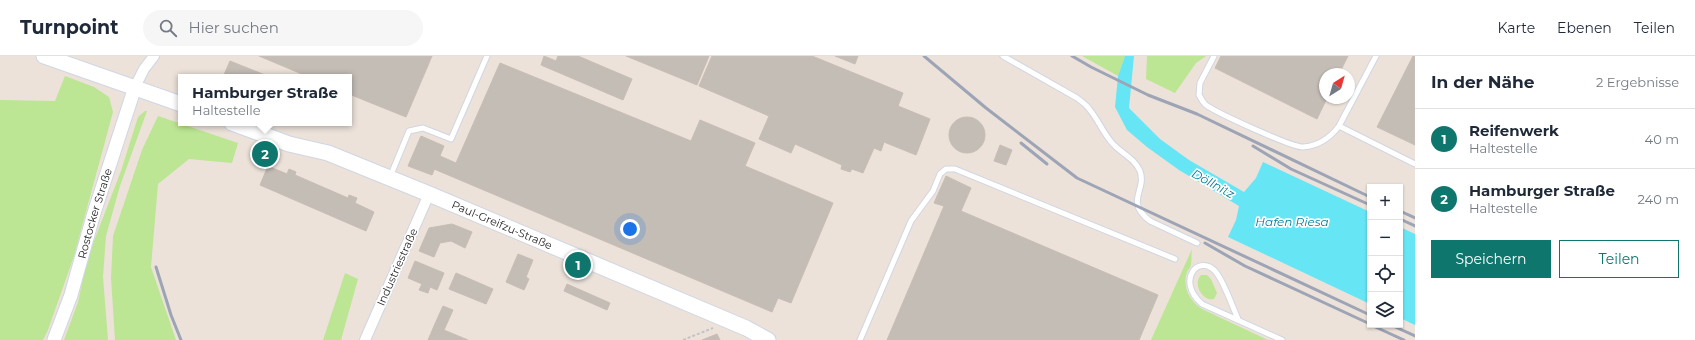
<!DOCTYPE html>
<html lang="de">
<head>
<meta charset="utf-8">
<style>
	:root { --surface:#fff; --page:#f6f6f7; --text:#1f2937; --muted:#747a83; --line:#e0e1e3; --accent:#0f766e }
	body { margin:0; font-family:Montserrat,sans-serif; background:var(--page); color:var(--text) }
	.controls { position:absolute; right:12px; bottom:12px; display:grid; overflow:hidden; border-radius:0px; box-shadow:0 1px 3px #0004 }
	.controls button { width:36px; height:36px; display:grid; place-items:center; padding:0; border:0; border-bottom:1px solid var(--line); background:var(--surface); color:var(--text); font:20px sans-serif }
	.compass { position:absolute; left:1319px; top:12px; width:36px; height:36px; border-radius:50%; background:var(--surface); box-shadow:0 1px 3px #0004; rotate:37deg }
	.you { position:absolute; left:630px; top:173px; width:14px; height:14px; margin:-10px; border:3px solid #fff; border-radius:50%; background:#1a73e8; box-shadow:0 0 0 6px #1a73e833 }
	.badge { display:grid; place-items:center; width:26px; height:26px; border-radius:50%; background:var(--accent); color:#fff; font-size:13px; font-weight:700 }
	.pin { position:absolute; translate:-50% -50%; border:2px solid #fff; box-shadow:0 1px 4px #0006 }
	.popup { position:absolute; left:178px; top:18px; width:174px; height:52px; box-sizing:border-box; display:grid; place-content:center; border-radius:0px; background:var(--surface); filter:drop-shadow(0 1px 3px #0005); font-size:13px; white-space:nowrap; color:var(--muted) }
	.popup b { font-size:15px; color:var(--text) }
	.popup::after { content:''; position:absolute; left:50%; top:100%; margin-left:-8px; border:8px solid transparent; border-top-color:var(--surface) }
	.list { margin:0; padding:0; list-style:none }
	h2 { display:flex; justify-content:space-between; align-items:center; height:52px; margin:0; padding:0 16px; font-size:17px }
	h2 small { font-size:13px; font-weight:400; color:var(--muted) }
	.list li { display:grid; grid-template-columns:26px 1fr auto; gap:12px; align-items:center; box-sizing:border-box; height:60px; padding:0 16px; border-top:1px solid var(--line) }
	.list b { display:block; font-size:15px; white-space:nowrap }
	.list p { margin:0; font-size:13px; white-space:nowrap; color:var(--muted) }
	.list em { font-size:13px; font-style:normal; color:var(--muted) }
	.actions { display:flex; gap:8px; padding:12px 16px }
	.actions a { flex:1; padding:9px 0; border:1px solid var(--accent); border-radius:0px; text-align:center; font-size:14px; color:var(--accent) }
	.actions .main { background:var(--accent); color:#fff }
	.icon { flex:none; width:22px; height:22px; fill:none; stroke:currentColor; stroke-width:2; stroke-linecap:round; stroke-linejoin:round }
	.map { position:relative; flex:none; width:1415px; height:284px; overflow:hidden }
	header { display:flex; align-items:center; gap:24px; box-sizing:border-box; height:56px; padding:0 20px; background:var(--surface); border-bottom:1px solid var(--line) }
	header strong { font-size:19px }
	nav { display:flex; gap:22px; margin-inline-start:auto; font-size:14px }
	.search { width:280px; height:36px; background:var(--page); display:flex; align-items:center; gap:10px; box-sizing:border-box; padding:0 14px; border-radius:22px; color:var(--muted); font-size:15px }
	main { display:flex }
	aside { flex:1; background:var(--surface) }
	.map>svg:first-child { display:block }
	.green { fill:#bce693 }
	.water { fill:#66e5f5 }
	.building { fill:#c4bdb6; stroke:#c8bdb4 }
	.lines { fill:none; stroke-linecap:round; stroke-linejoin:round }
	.service-casing { stroke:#cfd6e3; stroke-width:7 }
	.minor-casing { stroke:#cfd6e3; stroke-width:12 }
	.tertiary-casing { stroke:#cfd6e3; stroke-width:15 }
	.secondary-casing { stroke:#cfd6e3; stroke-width:17 }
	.path { stroke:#c3c3c3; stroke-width:2; stroke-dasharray:3 2; stroke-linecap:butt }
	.service { stroke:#fff; stroke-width:5 }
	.minor { stroke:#fff; stroke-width:10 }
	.tertiary { stroke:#fff; stroke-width:13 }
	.secondary { stroke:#fff; stroke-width:15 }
	.rail { stroke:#9ca4b5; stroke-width:3 }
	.labels { text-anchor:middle; stroke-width:3.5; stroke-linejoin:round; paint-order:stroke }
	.street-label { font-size:11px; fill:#292929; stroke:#fff }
	.water-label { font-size:12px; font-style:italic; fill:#077c99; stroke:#fff }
</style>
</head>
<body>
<header>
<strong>Turnpoint</strong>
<div class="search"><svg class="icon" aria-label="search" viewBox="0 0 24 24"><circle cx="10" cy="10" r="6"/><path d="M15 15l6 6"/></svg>Hier suchen</div>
<nav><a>Karte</a><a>Ebenen</a><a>Teilen</a></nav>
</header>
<main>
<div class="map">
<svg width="1415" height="284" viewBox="0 0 1415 284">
	<rect width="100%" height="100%" fill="#ece2da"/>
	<!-- green -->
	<g class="green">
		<path d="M1082 0H1125L1118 20Z"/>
		<path d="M1147 0H1206L1196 7 1175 37 1146 23Z"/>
		<path d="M65 20 94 31 109 41 113 56 74 200 48 274 43 284H0V44L55 45Z"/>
		<path d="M145 55H147L120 130 106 180 103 221 108 284H64L78 246 87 203 121 115 138 61Z"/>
		<path d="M158 60 238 87 232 107 189 103 158 128 151 211 176 284H115L111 222 113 180 142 94Z"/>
		<path d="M1192 193C1191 198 1192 204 1191 208 1191 211 1188 214 1187 216 1182 232 1190 245 1202 253L1268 284H1151Z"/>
		<path d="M345 217 358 223 341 284H323Z"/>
		<path d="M1201 219H1207L1211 223 1217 237 1214 243C1203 246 1192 228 1201 219Z"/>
	</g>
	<!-- water -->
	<g class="water">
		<path d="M1125 0H1134L1129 52 1160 83 1189 104 1244 136 1256 122 1263 106 1370 156V248L1228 181 1236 164 1239 150 1179 114 1147 91 1127 74 1115 51 1118 20Z"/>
		<path d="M1400 171 1415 178V269L1400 262Z"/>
	</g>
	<!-- building -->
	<g class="building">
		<path d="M259 0H432L406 61 349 38V21H309Z"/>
		<path d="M544 0 556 5 558 0H578L632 23 623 44 541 9Z"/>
		<path d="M626 0H709L697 29Z"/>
		<path d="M712 0H812L903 37 898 50 930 63 916 99 884 86 881 95 874 92 863 117 852 113 850 116 841 113 842 109 795 88 791 97 759 83 769 60 699 30Z"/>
		<path d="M835 0H858L855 8Z"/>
		<path d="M1221 0H1348L1339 18H1325V42H1327L1317 63 1215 12Z"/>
		<path d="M1413 0H1415V89L1377 71Z"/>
		<path d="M230 5 270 21H223Z"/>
		<path d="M500 7 691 85 700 64 755 87 745 110 833 147 791 247 778 242 772 256 434 113 440 100 456 107Z"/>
		<circle cx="967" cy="79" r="18"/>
		<path d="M421 80 444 90 432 119 408 110Z"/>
		<path d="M1000 89 1012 94 1006 109 994 105Z"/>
		<path d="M268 110 287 118 289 113 296 116 295 119 348 142 349 139 357 142 355 147 374 156 366 175 260 129Z"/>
		<path d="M946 120 971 132 961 155 1158 239 1139 284H887L944 150 934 147Z"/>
		<path d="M452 168 472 176 465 192 451 185 440 187 434 201 419 195 429 172Z"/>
		<path d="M518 198 533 204 526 221 529 223 524 234 506 226Z"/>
		<path d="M415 205 444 217 437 234 430 231 428 237 419 234 422 228 408 222Z"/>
		<path d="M456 217 493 233 486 248 449 233Z"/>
		<path d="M567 228 610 247 607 254 564 235Z"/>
		<path d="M443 250 453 254 444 274 434 270Z"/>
		<path d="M434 270 444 274 468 284H428Z"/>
		<path d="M717 278 720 284H702Z"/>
	</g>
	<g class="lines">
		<defs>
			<g id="service">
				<path d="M1003 0 1077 42C1081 45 1087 49 1090 54 1099 65 1104 79 1114 89 1123 98 1135 103 1140 115 1147 135 1124 145 1150 165L1197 187"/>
				<path d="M1214 0 1200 27 1199 39C1201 42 1203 47 1206 49 1217 57 1291 91 1303 91 1318 90 1330 82 1339 70L1376 0"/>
				<path d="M1339 70 1415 108"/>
				<path d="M390 121 409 75 423 72 451 83 487 0"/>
				<path d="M1238 263C1232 250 1224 225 1215 215 1199 198 1175 224 1202 248L1282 284"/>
				<path d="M860 284 911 165 933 135 940 118 946 113H955L1175 203"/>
			</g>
			<g id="minor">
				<path d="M135 31 144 13 154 0"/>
				<path d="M365 284 429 138"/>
			</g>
			<g id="tertiary">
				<path id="s1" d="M54 284 71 239 94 157 135 31"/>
			</g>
			<g id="secondary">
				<path d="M44 0 181 48"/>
				<path id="s2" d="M232 67 289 88 328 97 429 138 746 272 768 284"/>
			</g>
		</defs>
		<!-- service casing -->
		<use href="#service" class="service-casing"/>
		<!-- minor casing -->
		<use href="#minor" class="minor-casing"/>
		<!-- tertiary casing -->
		<use href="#tertiary" class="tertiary-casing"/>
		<!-- secondary casing -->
		<use href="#secondary" class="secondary-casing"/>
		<!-- path -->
		<path class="path" d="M683 284 713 272"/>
		<!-- service -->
		<use href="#service" class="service"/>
		<!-- minor -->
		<use href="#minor" class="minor"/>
		<!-- tertiary -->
		<use href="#tertiary" class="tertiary"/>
		<!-- secondary -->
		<use href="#secondary" class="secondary"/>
		<!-- rail -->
		<g class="rail">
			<path d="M924 0 986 52 1077 122 1370 259"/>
			<path d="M1072 0 1091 11 1148 39 1197 58 1370 141"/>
			<path d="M1021 87 1047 108"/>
			<path d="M1253 90 1291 113 1370 149"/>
			<path d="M1400 155 1415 162"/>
			<path d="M1400 163 1415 170"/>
			<path d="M1205 187 1245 210 1370 268"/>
			<path d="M156 211 171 259 181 284"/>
			<path d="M1371 269 1404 284"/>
			<path d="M1391 269 1415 280"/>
		</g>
	</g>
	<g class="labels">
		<!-- street labels -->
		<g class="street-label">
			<text dy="4" stroke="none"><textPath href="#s1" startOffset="133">Rostocker Straße</textPath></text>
			<text dy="4" stroke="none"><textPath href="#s2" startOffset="289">Paul-Greifzu-Straße</textPath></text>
			<text transform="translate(397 211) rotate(-66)" y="4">Industriestraße</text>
		</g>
		<!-- water labels -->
		<g class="water-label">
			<text transform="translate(1213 128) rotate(29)" y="4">Döllnitz</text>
			<text x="1292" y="170">Hafen Riesa</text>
		</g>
	</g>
</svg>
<div class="controls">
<button>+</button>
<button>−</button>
<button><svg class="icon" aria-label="locate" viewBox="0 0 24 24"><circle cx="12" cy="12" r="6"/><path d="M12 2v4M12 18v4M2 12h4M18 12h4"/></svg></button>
<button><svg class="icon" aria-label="layers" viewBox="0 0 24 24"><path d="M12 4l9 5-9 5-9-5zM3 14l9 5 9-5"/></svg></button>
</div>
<svg class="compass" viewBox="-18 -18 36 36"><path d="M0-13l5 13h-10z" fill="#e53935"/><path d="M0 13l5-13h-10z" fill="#747a83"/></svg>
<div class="you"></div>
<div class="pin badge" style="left:578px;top:209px">1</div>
<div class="pin badge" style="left:265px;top:98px">2</div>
<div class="popup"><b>Hamburger Straße</b>Haltestelle</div>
</div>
<aside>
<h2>In der Nähe<small>2 Ergebnisse</small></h2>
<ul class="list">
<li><span class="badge">1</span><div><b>Reifenwerk</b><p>Haltestelle</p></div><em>40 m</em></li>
<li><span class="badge">2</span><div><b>Hamburger Straße</b><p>Haltestelle</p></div><em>240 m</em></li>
</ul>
<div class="actions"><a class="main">Speichern</a><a>Teilen</a></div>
</aside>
</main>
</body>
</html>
